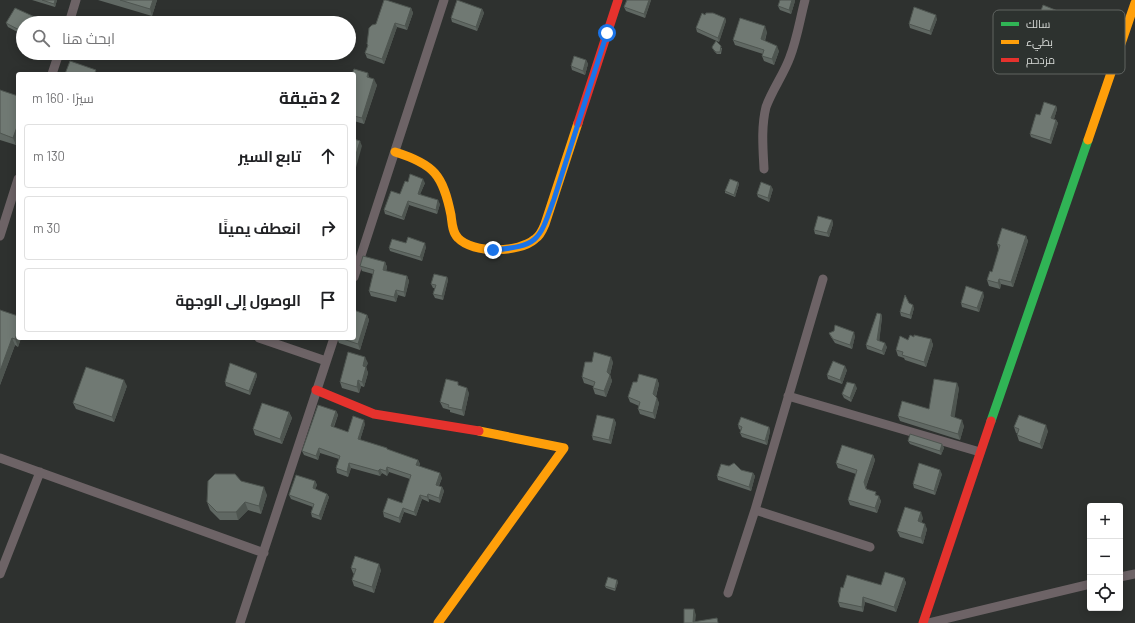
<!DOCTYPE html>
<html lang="ar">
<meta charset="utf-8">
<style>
:root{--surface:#fff;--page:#f6f6f6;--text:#202124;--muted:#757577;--line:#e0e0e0}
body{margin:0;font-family:Barlow,Cairo,sans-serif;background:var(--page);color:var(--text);direction:rtl}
.controls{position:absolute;right:12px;bottom:12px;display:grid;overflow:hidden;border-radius:4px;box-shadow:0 2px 10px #0003}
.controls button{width:36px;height:36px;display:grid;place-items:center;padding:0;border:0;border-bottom:1px solid var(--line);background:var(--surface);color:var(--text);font:20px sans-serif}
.stop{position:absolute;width:12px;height:12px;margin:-9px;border:3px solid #1a73e8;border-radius:50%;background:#fff}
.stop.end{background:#1a73e8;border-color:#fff;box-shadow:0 1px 4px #0008}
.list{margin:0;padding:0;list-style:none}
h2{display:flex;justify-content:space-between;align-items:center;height:52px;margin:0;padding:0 16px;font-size:17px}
h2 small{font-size:13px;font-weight:400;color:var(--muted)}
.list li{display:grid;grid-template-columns:26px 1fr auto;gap:12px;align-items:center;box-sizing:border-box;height:64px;margin:0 8px 8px;padding:0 8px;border:1px solid var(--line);border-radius:4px}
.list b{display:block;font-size:15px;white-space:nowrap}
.list em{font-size:13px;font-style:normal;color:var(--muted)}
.icon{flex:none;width:22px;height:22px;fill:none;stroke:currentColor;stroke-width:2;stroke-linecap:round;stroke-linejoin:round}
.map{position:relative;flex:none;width:1135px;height:623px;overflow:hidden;direction:ltr}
.search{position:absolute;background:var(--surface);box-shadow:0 2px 10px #0003;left:16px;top:16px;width:340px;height:44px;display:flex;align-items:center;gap:10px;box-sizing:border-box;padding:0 14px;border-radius:22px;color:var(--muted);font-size:15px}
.panel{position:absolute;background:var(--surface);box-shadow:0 2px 10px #0003;left:16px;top:72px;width:340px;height:268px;border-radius:4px;direction:rtl}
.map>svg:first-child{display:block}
</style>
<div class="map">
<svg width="1135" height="623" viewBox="0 0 1135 623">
<rect width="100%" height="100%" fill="#2e312f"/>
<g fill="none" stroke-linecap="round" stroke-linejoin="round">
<path stroke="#6d6366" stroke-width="9" d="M69 23 76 0
M52 74 59 53
M764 169C763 149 761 127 766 107 772 90 784 74 790 57 797 39 800 19 805 0
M0 236 18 179
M354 277 444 0
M259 338 326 361
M788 396 980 452
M0 458 264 553
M755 510 870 547
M0 574 40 472
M1120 577 1135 574
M728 593 755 510 823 279
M240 623 334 338
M928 623 1090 584"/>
<path stroke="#30b455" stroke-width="9" d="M991 421 1088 140"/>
<path stroke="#ff9f0a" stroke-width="9" d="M1088 140 1135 3
M395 152C434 164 443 175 451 215 452 222 452 232 458 238 473 254 519 253 535 239 540 236 543 229 545 224L578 123
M438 623 564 448 479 431"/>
<path stroke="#e5322d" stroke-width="9" d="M578 123 618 0
M316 390 374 414 479 431
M923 623 991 421"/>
</g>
<path fill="#606863" d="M32 0H57L55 7Z
M98 0H157L152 16Z
M627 0H651L645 18 626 11 624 7Z
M795 1 791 14 780 10 778 6Z
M411 8 413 13 407 30 397 27 384 64 367 58 365 53 368 47 367 44 376 24Z
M482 9 484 13 477 31 452 22 451 18Z
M705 15 725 18 726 21 719 42 697 32 696 28Z
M37 18 38 22 23 23V35L8 27 6 23Z
M937 19 931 35 910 28 909 24Z
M1068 20 1059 44 1036 35 1034 30Z
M767 32 765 41 779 51 774 65 764 61 762 56 763 54 735 45 733 40Z
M712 47 722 48 721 54H717L714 51Z
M586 60 588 64 585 75 572 70 571 66Z
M368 73 369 78 377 85 364 124 354 121V74Z
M0 90 16 145 0 140Z
M1056 106 1057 109 1054 119 1056 120 1058 123 1051 144 1031 137 1030 134 1040 115Z
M408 182 425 183 420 194 440 204 437 214 409 205 404 220 385 214 384 210 400 194Z
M738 182 739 184 735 197 725 193V191Z
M773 189 769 202 758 197 757 194Z
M832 220 833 224 829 237 815 234 814 230Z
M1026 236 1028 241 1013 287 1001 284 1000 289 989 286 987 280 992 272 999 250 997 244Z
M406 243 426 247 422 261 390 251 389 248Z
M385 262 387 267 386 271 407 276 409 281 405 297 398 295 396 302 371 296 369 291 373 274 362 271 360 266Z
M447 277 448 280 443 300 435 298 433 294 435 288H433L431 284Z
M984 296 979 312 962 307 961 303Z
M914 308 911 319 901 316 900 312Z
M0 310 18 338H21L18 347 15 345 0 385Z
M881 314 882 317 879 341 887 347 884 355 867 349 866 345Z
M367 315 369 320 360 350 339 343 337 338H354Z
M829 333 855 336 852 349 835 343 831 337Z
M914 337 931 339 933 345 926 367 905 360 904 358 898 356 896 350 908 340Z
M613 362 610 375 612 381 606 397 595 394 593 388V386L584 383 582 377Z
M368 363 366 367 368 373 364 387 361 386 359 393 342 388 340 382Z
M847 370 842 384 828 379 827 375Z
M256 373 257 376 250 395 226 386 225 382Z
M657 379 659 384 656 397 659 403 655 419 640 414 638 409 639 406 630 402 628 397 637 382Z
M127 386 114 422 76 409 73 403Z
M460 386 469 393 464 416 450 412V410L443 408 440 402Z
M857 388 851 402 844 398 842 394Z
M959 388 954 417 964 426 960 440 900 421 898 416 929 409Z
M336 411 338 415 334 427 348 432 365 424 360 440 418 460 420 464 419 466 442 478 439 486 442 487 444 491 440 503 429 499V502L422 499 416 516 404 512 400 523 384 517 383 512 402 503 410 479 389 472 387 476 382 473 380 476 351 468 348 477 337 473 336 468 339 459 320 453 318 460 304 455 302 451Z
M289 412 292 418 282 444 255 435 253 429Z
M614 419 616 423 611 444 593 440 592 436Z
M738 425 769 427 770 431 767 445 742 437 740 433 741 430 739 429Z
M1014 427 1048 431 1042 449 1019 441 1017 435 1018 434 1016 433Z
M908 441 942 444 944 448 941 455 910 444Z
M873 455 875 460 866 487 867 489 877 495 881 501 877 513 850 505 848 500 856 474 838 468 836 463Z
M741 470 753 473 755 476 751 491 718 480 717 476Z
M942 474 935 495 914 488 913 484Z
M241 481 267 495 261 514 248 510 238 520H220L210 510 207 502Z
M315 481 317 485 315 489 327 494 329 497 321 520 312 517 311 513 313 507 291 499 289 495Z
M923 518 921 523 927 529 923 544 900 537 897 531Z
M351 568 381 570 374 593 354 586 352 580 354 574 353 573Z
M904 578 906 583 896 612 865 602 863 612 840 607 838 602 843 588 881 585Z
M618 582 615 591 606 588 605 586Z"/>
<path fill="#4e5550" d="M55 0H57L55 7 54 4Z
M153 0H157L152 16 150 9Z
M649 0H651L645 18 644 14Z
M792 0H795V1L791 14 789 10Z
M411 8 413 13 407 30 405 26Z
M482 9 484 13 477 31 476 27Z
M1065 14 1068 20 1059 44 1056 38Z
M936 15 937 19 931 35 930 31Z
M37 18 38 22V23H35Z
M725 18 726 21 719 42 718 38Z
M395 23 397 27 384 64 382 59Z
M765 26 767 32 763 45 761 39Z
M777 46 779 51 774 65 772 59Z
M586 60 588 64 585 75 583 71Z
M374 79 377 85 364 124 362 118Z
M1056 106 1057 109 1053 122 1051 118Z
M1056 120 1058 123 1051 144 1050 140Z
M18 124V139L16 145 13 138Z
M360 141 362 146 355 171 354 161Z
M423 179 425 183 419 197 418 194Z
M738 182 739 184 735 197 734 195Z
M771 186 773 189 769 202 768 198Z
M438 200 440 204 437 214 436 210Z
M408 201 409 205 404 220 402 217Z
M832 220 833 224 829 237 827 233Z
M1026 236 1028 241 1013 287 1011 282Z
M425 243 426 247 422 261 420 257Z
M385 262 387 267 385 275 383 270Z
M407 276 409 281 405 297 404 292Z
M447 277 448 280 443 300 442 296Z
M999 279 1001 284 1000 289 998 283Z
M396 290 398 295 396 302 394 297Z
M983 292 984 296 979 312 977 308Z
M913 305 914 308 911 319 910 315Z
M881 314 882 317 879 344 877 340Z
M367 315 369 320 360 350 358 344Z
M18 332V338H21L18 347 15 339Z
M854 332 855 336 852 349 850 345Z
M12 338 15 345 0 385V371Z
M931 339 933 345 926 367 924 362Z
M885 343 887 347 884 355 882 351Z
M365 357 368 363 366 367 368 373 364 387 362 382 363 366Z
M611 357 613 362 609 378 607 372Z
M845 366 847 370 842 384 840 380Z
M256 373 257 376 250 395 249 391Z
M610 375 612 381 606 397 604 391Z
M657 379 659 384 655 399 653 394Z
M124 380 127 386 114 422 112 417Z
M358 380 361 386 359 393 357 387Z
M957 383 959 388 954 422 951 416Z
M855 384 857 388 851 402 850 398Z
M467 388 469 393 464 416 462 410Z
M657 398 659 403 655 419 653 413Z
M336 411 338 415 332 430 331 426Z
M289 412 292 418 282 444 280 439Z
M614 419 616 423 611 444 609 440Z
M364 420 365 424 359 443 358 439Z
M962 420 964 426 960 440 958 434Z
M1046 425 1048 431 1042 449 1040 444Z
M769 427 770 431 767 445 765 441Z
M942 444 944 448 941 455 940 451Z
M319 448 320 453 318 460 316 456Z
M873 455 875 460 866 487 864 482Z
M418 460 420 464 418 469 416 465Z
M349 463 351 468 348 477 347 472Z
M387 467 389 472 387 476 386 471Z
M380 469 382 473 380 476 378 471Z
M940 470 942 474 935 495 934 491Z
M440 473 442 478 437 489 436 485Z
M753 473 755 476 751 491 749 487Z
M315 481 317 485 314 492 313 488Z
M264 487 267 495 261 514 259 506Z
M442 487 444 491 440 503 439 498Z
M327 494 329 497 321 520 319 516Z
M428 494 429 499V502L427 497Z
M420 495 422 499 416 516 414 512Z
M879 496 881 501 877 513 875 508Z
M245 502 248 510 238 520 236 512Z
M403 508 404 512 400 523 399 518Z
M921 512 923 518 920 527 918 521Z
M925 524 927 529 923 544 921 538Z
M379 564 381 570 374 593 372 587Z
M904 578 906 583 896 612 894 607Z
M617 580 618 582 615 591V589Z
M863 597 865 602 863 612 862 607Z
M694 609 696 615 695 623H693Z"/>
<path fill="#707973" stroke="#4e5550" d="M42 0H55L54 4Z
M120 0H153L150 9Z
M384 0H386L411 8 405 26 395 23 382 59 365 53 368 45 367 44 369 28 372 25 376 24Z
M457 0 482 9 476 27 451 18Z
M627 0H649L644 14 624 7Z
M780 0H792L789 10 778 6Z
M1043 5 1065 14 1056 38 1034 30Z
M914 7 936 15 930 31 909 24Z
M15 8 37 18 35 23H23V32L6 23Z
M702 13 705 15 706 13H713L725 18 718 38 696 28Z
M740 18 765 26 761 39 777 46 772 59 762 56 764 50 733 40Z
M716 41 721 46 720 52H716L713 49 712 47Z
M574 56 586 60 583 71 571 66Z
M70 61 96 70 94 74H65Z
M354 69 368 73 367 77 374 79 362 118 354 116V74H352Z
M0 90 18 96V124L13 138 0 133Z
M1044 102 1056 106 1051 118 1056 120 1050 140 1030 134 1036 114 1040 115Z
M354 139 360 141 354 161Z
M410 174 423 179 418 194 438 200 436 210 408 201 402 217 384 210 391 191 400 194 405 181 408 182Z
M730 179 738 182 734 195 725 191Z
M761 182 771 186 768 198 757 194Z
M818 216 832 220 827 233 814 230Z
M1002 228 1026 236 1011 282 999 279 998 283 987 280 990 271 992 272 1000 245 997 244Z
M408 237 425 243 420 257 389 248 392 239 406 243Z
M363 256 385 262 383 270 407 276 404 292 396 290 394 297 369 291 374 270 360 266Z
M434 274 447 277 442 296 433 294 436 285 431 284Z
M966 286 983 292 977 308 961 303Z
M905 295 909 303 913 305 910 315 900 312Z
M0 310 18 316V332L15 339 12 338 0 371Z
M354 310 367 315 358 344 340 338H354Z
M877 313 881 314 877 340 885 343 882 351 866 345Z
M835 325 854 332 850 345 833 339 829 333 834 331Z
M910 335 914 337V335L931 339 924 362 902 355 903 352 896 350 900 336 908 340Z
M348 352 365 357 363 366 366 367 362 382 358 380 357 387 340 382Z
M594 352 611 357 607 372 610 375 604 391 593 388 595 382 582 377 585 362H592Z
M833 361 845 366 840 380 827 375Z
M230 363 256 373 249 391 225 382Z
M86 367 124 380 112 417 73 403Z
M639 374 657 379 653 394 657 398 653 413 638 409 640 402 628 397 633 382H637Z
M446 379 458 382V385L467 388 462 410 448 407 449 405 440 402Z
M934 379 957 383 951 416 962 420 958 434 898 416 902 401 929 409Z
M847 382 855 384 850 398 842 394Z
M262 403 289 412 280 439 253 429Z
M318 405 336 411 331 426 348 432 353 416 364 420 358 439 387 448V449L418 460 416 465 440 473 436 485 442 487 439 498 428 494 427 497 420 495 414 512 403 508 399 518 383 512 388 498 402 503 411 475 387 467 386 471 380 469 378 471 349 463 347 472 336 468 340 456 319 448 316 456 302 451Z
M597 415 614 419 609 440 592 436Z
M1019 415 1046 425 1040 444 1017 435 1019 429 1014 427Z
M741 417 769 427 765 441 740 433 742 427 738 425Z
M910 434 942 444 940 451 908 441Z
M842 445 873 455 864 482 866 489 876 492 875 495 879 496 875 508 848 500 857 470 836 463Z
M734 463 741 470 753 473 749 487 717 476 721 464 729 466Z
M919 463 940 470 934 491 913 484Z
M215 474H235L241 481 264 487 259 506 245 502 236 512H217L207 502 208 481Z
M296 475 315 481 313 488 327 494 319 516 311 513 314 504 289 495Z
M905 507 921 512 918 521 925 524 921 538 897 531Z
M355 556 379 564 372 587 352 580 356 569 351 568Z
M885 572 904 578 894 607 863 597 862 607 838 602 841 587 843 588 847 575 881 585Z
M608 577 617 580 615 589 605 586Z
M684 609H694L693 622 717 618 718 623H684Z"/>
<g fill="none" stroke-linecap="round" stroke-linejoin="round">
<path stroke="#1a73e8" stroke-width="5" d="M493 250C539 246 539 241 554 199L607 33"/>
</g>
<rect x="993" y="10" width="132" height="64" rx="6" fill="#2d322f" stroke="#606461" stroke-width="1"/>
<rect x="1001" y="22" width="18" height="4" fill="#30b455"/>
<rect x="1001" y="40" width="18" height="4" fill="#ff9f0a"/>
<rect x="1001" y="58" width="18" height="4" fill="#e5322d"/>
<g font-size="11" fill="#d6d9d6">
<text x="1026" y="28">سالك</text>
<text x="1026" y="46">بطيء</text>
<text x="1026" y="64">مزدحم</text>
</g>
</svg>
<div class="controls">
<button>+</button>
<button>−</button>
<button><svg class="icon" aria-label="locate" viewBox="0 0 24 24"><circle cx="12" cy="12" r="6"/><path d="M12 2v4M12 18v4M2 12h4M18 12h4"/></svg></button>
</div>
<div class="stop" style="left:607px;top:33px"></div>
<div class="stop end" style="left:493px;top:250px"></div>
<div class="search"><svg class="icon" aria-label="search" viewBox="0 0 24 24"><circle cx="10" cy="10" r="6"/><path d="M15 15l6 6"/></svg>ابحث هنا</div>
<section class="panel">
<h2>2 دقيقة<small>سيرًا · 160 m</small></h2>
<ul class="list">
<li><svg class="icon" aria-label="ahead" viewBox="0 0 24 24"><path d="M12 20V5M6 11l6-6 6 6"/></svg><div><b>تابع السير</b></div><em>130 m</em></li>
<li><svg class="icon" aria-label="right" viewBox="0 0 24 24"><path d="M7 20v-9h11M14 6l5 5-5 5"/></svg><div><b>انعطف يمينًا</b></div><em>30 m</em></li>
<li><svg class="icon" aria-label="arrive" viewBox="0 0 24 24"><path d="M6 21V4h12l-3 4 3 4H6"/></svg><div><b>الوصول إلى الوجهة</b></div></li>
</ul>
</section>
</div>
